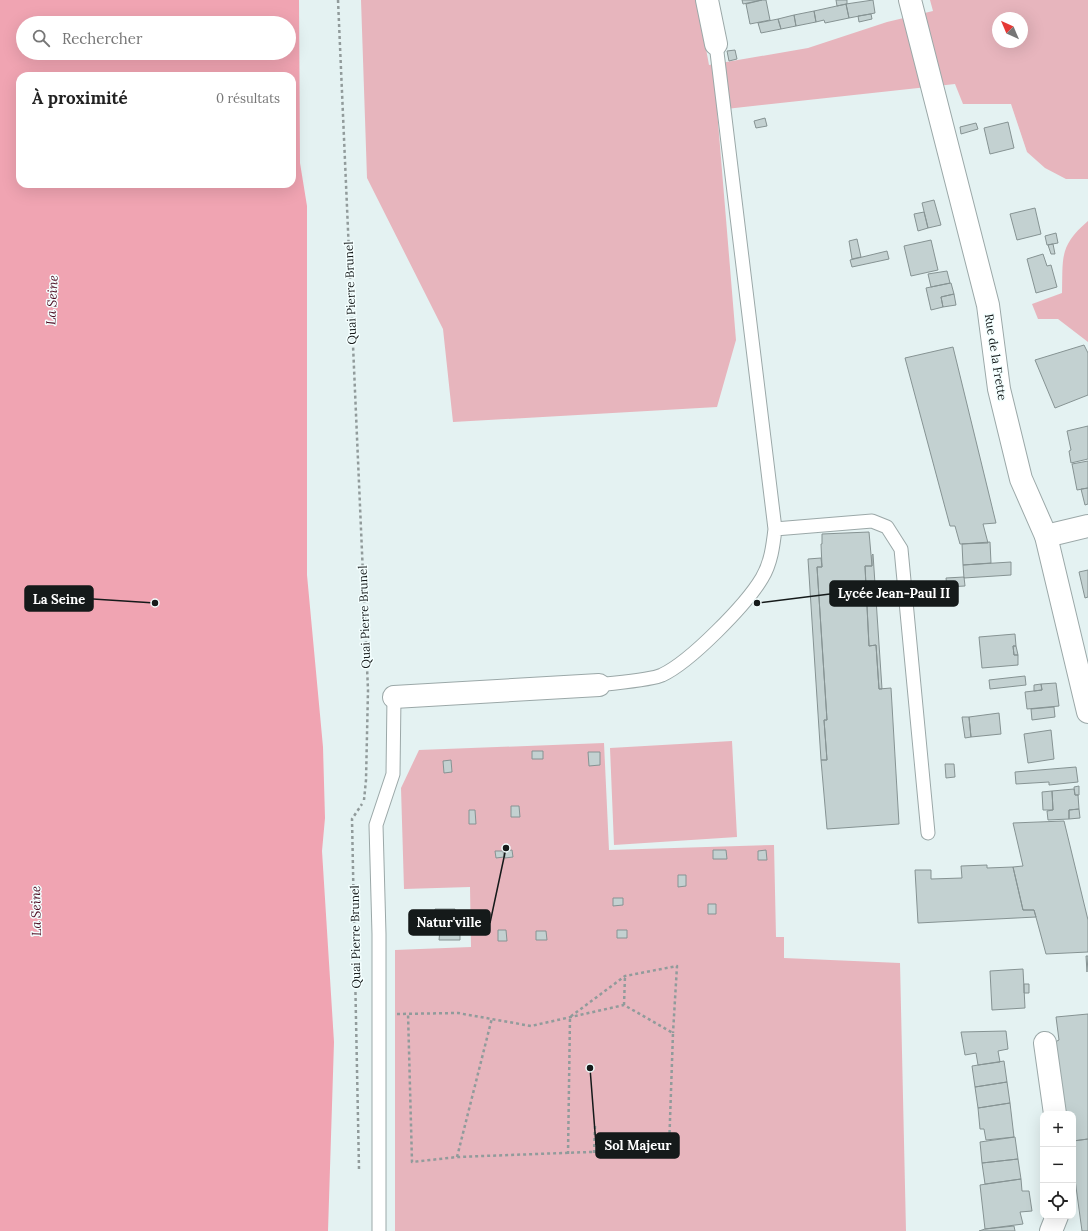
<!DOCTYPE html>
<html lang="fr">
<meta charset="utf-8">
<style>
:root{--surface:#fff;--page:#f6f6f6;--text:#222;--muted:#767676;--line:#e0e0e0}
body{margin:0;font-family:Lora,serif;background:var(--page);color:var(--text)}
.controls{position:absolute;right:12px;bottom:12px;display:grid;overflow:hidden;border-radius:8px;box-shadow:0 4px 16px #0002}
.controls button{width:36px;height:36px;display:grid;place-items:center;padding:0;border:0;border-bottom:1px solid var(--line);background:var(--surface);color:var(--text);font:20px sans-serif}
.compass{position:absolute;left:992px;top:12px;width:36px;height:36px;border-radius:50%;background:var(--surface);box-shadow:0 4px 16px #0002;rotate:316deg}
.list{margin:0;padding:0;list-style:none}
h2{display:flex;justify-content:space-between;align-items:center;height:52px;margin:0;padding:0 16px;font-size:17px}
h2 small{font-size:13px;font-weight:400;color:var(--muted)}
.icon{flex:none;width:22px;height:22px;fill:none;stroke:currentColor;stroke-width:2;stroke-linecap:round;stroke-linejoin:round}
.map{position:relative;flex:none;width:1088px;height:1231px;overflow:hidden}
.search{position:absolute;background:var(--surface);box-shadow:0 4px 16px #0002;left:16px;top:16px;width:280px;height:44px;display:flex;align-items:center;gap:10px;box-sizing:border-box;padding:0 14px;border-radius:22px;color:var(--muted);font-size:15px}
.panel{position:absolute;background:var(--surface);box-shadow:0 4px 16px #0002;left:16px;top:72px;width:280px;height:116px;border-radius:12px}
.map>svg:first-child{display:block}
</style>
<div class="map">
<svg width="1088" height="1231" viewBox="0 0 1088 1231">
<rect width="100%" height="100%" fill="#e4f2f2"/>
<path fill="#e7b5bd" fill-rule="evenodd" d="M361 0H697L709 65 808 48 887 22 933 11 930 0H1088V179H1066L1045 168 1027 152 1011 104H963L955 84 717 110 736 340 717 407 453 422 443 329 367 178ZM998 18H1022V42H998Z
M1088 221V342L1058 319H1038L1032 304 1062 293C1063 257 1059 246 1088 221Z
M732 741 737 837 614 845 610 748Z
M604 743 609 850 774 845 776 937H784V958L900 963 906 1231H395V950L471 947 470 887 404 889 401 788 419 750Z"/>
<path fill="#f0a4b2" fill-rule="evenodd" d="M0 0H299L300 163 307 206V575L323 747 325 818 322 851 334 1042 328 1231H0ZM23 23H289V53H23ZM20 76H292V184H20Z"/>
<path fill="#c3d1d1" stroke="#869393" d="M742 0H762L743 4Z
M762 0H766L770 20 750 24 746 4Z
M836 0H847V4L837 6Z
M873 0 875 13 849 18 846 4Z
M846 4 849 18 825 23 824 20 816 22 814 11Z
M814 11 816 22 796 26 794 15Z
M871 14 872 19 859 22 858 16Z
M794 15 796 26 781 29 778 19Z
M778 19 781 29 761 33 758 23Z
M735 50 737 59 729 61 727 51Z
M765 118 767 126 756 128 754 121Z
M1008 122 1014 148 990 154 984 128Z
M976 123 978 129 961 134 960 127Z
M934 200 941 225 928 228 922 203Z
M1035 208 1041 234 1017 240 1010 214Z
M924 212 928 228 918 231 914 214Z
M1056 233 1058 243 1047 245 1045 236Z
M857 239 861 257 852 259 849 241Z
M931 240 938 270 911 276 904 246Z
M1053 244 1055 254H1051L1048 245Z
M887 251 889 259 852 267 850 260Z
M1043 254 1047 266 1051 265 1057 287 1036 293 1027 259Z
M947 271 950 283 931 287 928 274Z
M951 283 954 294 941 297 943 307 931 310 926 288Z
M954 294 956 305 943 307 941 297Z
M1084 345 1088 353V395L1055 408 1035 360Z
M953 347 996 523 983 524 988 543 960 544 955 526H950L905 358Z
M1088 426V459L1071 463 1069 451 1071 450 1067 431Z
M1088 461V488L1077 490 1072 464Z
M1088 488V504L1085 505 1081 489Z
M869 532 872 566H865L869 646 876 645 879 689 891 688 899 824 827 829 821 760H827L824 720H827L817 567H822L821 544H822V534Z
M990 542 991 563 963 565 962 544Z
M873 554 882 689H879L876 645 869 646 865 566H872V555Z
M821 558 822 567H817L827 720H824L827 760H821L808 559Z
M1011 562V575L964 578 963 565Z
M1088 570V597L1085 598 1079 572Z
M964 577 965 586 947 587 946 578Z
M1015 634 1016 646H1013L1014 655H1018V665L982 668 979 637Z
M1013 646H1016L1018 655H1014Z
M1025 676 1026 685 990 689 989 680Z
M1056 683 1059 706 1027 709 1025 692 1042 690 1041 684Z
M1041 684 1042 690 1034 691V685Z
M1054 707 1055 717 1032 720 1031 709Z
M999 713 1001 734 971 737 969 717Z
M962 717H969L971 737 965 738Z
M1051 730 1054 759 1028 763 1024 734Z
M532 751H543V759H532Z
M588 752H600V765L589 766Z
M451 760 452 772 444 773 443 761Z
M945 764H954L955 777 946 778Z
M1076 767 1078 782 1049 785V782L1016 784 1015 772Z
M1079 786V795H1075L1074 787Z
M1074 789 1075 795H1078L1079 809 1069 810V819L1048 820 1047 811 1053 810 1052 791Z
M1052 791 1053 810H1043L1042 792Z
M511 806H519L520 817H511Z
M1079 809 1080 818 1069 819V810Z
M469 810H475L476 824H469Z
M1064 821 1088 920V952L1046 954 1034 910H1023L1013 867 1023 866 1013 823Z
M512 850 513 857 505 858 504 851Z
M713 850H726L727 859H713Z
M766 850 767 860H758V851Z
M495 851H503L504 857 496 858Z
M987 865V868L1013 867 1023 910H1034L1036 917 918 923 915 870H931V879L962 878 961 866Z
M678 875H686V886L678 887Z
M613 898H623V905L613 906Z
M708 904H716V914H708Z
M435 909H455V918H434Z
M440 930H460V940H439Z
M498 930H506L507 941H498Z
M617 930H627V938H617Z
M536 931H546L547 940H536Z
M1086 956H1088L1087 972Z
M1023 969 1025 1008 992 1010 990 971Z
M1024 984H1029V993H1024Z
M1088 1014V1139L1073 1141V1114H1065L1055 1042 1059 1040 1056 1017Z
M1006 1031 1008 1049 998 1051 1000 1062 978 1065 976 1053 965 1055 961 1032Z
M1004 1061 1007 1082 975 1087 972 1066Z
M1007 1082 1010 1103 978 1108 975 1087Z
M1010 1103 1014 1137 986 1140 984 1129H980L978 1108Z
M1015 1137 1018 1159 982 1163 980 1142Z
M1088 1139V1231H1082L1073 1165V1141Z
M1018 1159 1021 1179 985 1184 982 1163Z
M1021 1179 1022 1191H1029L1032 1211 1020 1212 1023 1224 985 1229 980 1185Z
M1014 1226 1015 1231H979L985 1229Z"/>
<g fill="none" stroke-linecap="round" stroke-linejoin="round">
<g stroke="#9ba8a8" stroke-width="15">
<path id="service" d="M775 529 872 521 887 527 901 549 928 833
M599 685C613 683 652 680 662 675 690 662 746 605 762 578 771 563 773 546 775 529L716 44
M379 1231V934L376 825 393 774 394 697"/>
</g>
<g stroke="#9ba8a8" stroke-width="24">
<path id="minor" d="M707 0 716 44
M1046 536 1088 526
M394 697 599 685
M1045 1043 1055 1114
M1051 1231 1057 1216"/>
</g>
<g stroke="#9ba8a8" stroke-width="24">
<path id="tertiary" d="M910 0 988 305 999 389 1021 479 1046 536 1088 712"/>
</g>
<path stroke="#919b9b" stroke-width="2.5" stroke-dasharray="3 3" stroke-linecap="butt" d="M338 0 368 690 366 780 364 800
M624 1005 625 976
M397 1014 458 1013 531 1026 624 1005 673 1033 669 1149 457 1157 412 1162 408 1013
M594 1153 595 1126
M568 1154 570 1017 625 976 677 966 673 1033
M457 1157 492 1018
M359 1169 352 819 362 804"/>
<use href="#service" stroke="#fff" stroke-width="13"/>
<use href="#minor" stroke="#fff" stroke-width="22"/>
<use href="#tertiary" stroke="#fff" stroke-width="22"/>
</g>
<g text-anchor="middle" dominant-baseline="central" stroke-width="3" stroke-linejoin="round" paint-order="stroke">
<g font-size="12" fill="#151a1a" stroke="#f4ffff">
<text transform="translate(350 293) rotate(-92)">Quai Pierre Brunel</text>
<text transform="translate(996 357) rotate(81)">Rue de la Frette</text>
<text transform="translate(364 617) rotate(-92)">Quai Pierre Brunel</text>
<text transform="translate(355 937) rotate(-91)">Quai Pierre Brunel</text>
</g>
<g font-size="13" font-style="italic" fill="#4d0b21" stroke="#f4ffff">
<text transform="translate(52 300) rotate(-87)">La Seine</text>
<text transform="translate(36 911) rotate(-91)">La Seine</text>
</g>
</g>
<path fill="none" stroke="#151a1a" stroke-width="1.5" d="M757 603L830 594M155 603L93 599M506 848L490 923M590 1068L596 1145"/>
<g fill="#151a1a" stroke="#f4ffff" stroke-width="1.5">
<circle cx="757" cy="603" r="4"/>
<circle cx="155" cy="603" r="4"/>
<circle cx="506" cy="848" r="4"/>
<circle cx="590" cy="1068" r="4"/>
</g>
<g fill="#151a1a" stroke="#151a1a" stroke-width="1.5">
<rect x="830" y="581" width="128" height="25" rx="4"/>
<rect x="25" y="586" width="68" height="25" rx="4"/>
<rect x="409" y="910" width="81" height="25" rx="4"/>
<rect x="596" y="1133" width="83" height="25" rx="4"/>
</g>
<g font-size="13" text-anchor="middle" font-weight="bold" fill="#fff">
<text x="894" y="598">Lycée Jean-Paul II</text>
<text x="59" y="604">La Seine</text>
<text x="449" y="927">Natur'ville</text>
<text x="638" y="1150">Sol Majeur</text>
</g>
</svg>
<div class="controls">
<button>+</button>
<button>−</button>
<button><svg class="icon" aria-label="locate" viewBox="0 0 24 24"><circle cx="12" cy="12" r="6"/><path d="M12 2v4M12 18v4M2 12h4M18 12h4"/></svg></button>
</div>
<svg class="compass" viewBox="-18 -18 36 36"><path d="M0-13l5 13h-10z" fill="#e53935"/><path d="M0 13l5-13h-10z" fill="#767676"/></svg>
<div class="search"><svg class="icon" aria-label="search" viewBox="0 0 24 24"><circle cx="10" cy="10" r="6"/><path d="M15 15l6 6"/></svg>Rechercher</div>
<section class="panel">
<h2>À proximité<small>0 résultats</small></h2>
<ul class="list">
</ul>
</section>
</div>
